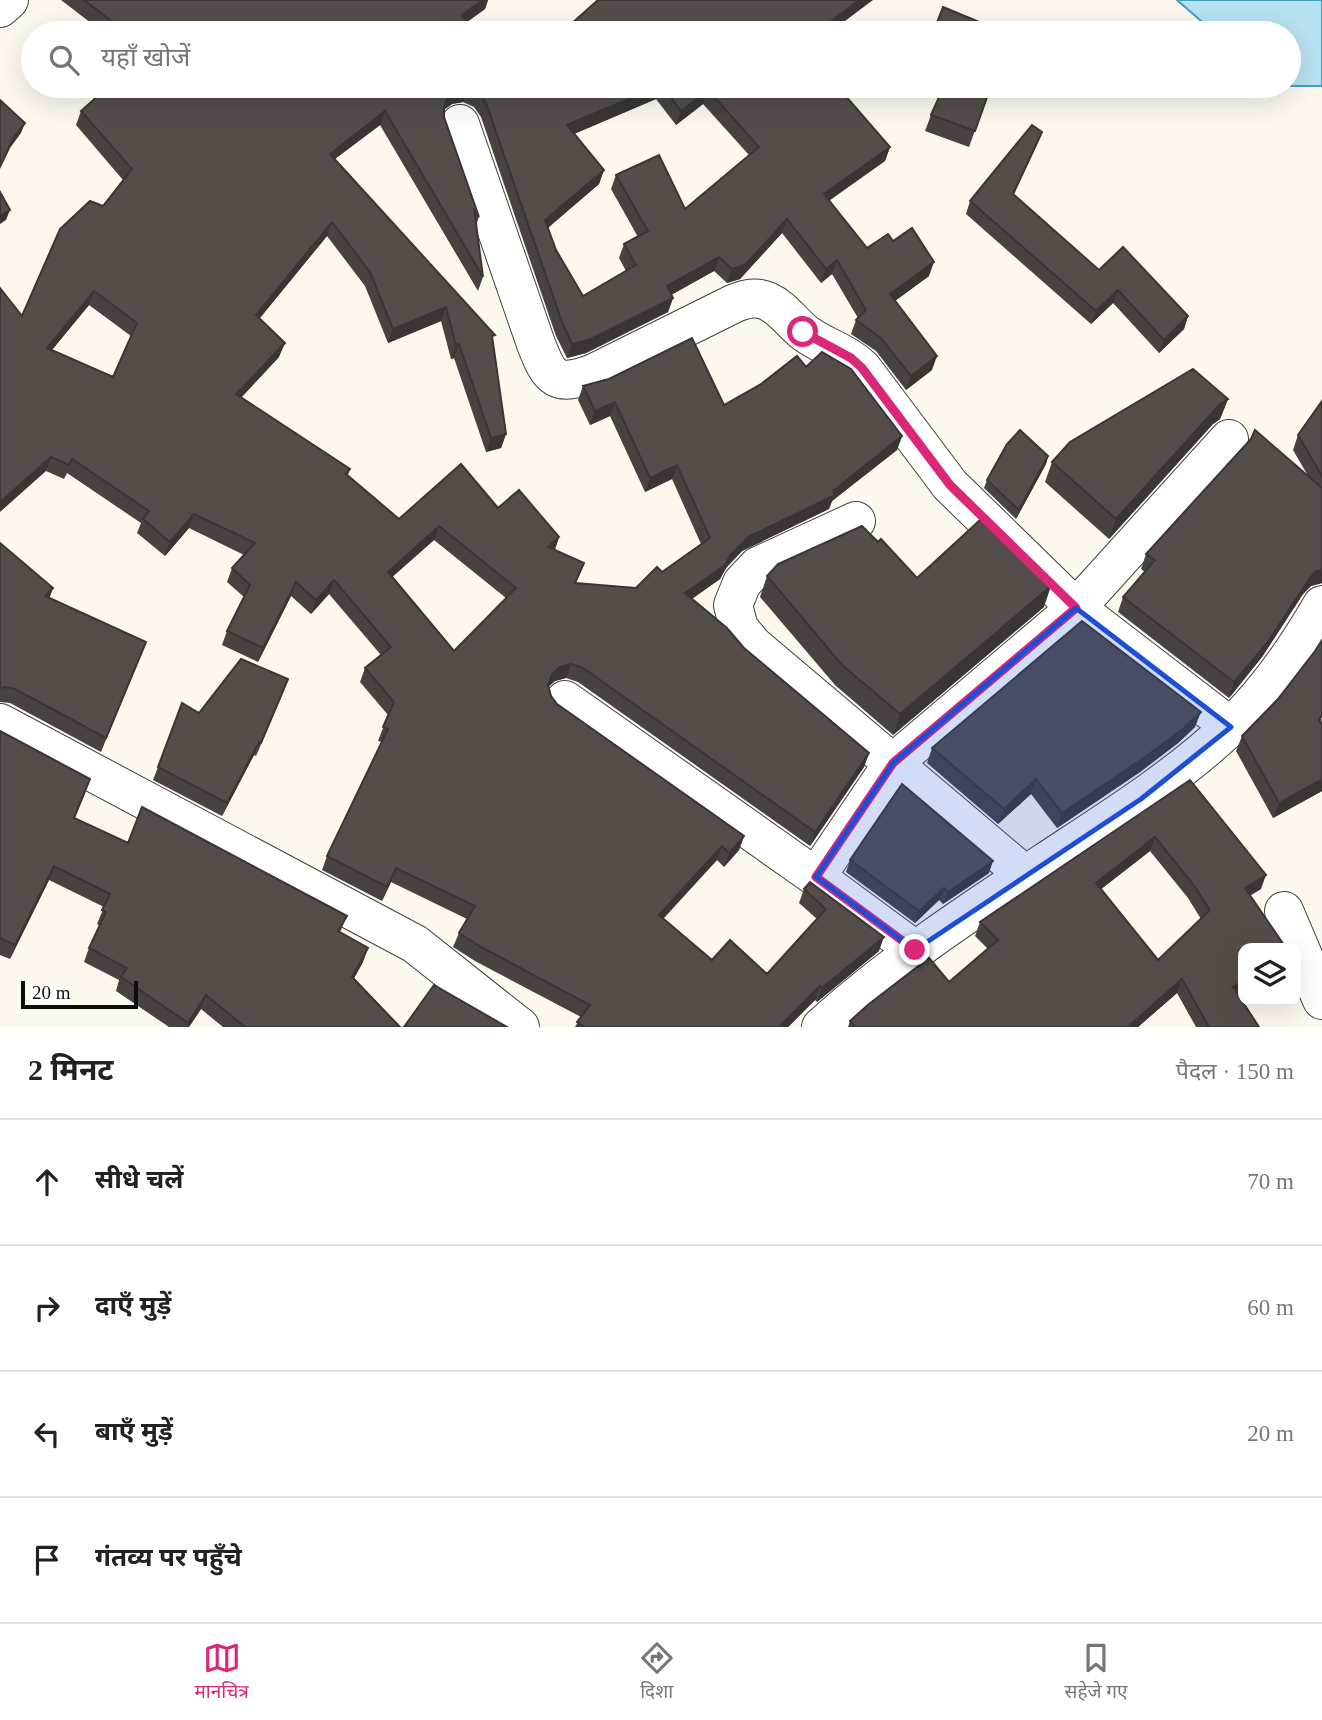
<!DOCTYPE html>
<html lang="hi">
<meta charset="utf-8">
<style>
:root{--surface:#fff;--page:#f6f6f6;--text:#222;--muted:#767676;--line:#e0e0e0;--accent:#db2777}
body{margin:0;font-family:"Times New Roman","Noto Sans Devanagari",serif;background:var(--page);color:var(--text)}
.controls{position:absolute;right:21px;bottom:21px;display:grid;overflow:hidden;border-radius:14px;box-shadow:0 7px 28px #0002}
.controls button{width:63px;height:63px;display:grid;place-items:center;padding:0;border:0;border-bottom:2px solid var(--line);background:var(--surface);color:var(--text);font:35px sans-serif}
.scale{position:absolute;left:21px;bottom:18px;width:117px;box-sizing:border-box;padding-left:7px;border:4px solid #0d0d0d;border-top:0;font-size:19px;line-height:24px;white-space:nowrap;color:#0d0d0d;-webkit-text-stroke:5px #fff;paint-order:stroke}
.stop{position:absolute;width:21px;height:21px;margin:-16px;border:5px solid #db2777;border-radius:50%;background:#fff}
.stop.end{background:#db2777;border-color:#fff;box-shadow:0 2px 7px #0008}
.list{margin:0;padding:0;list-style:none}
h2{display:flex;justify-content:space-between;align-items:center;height:91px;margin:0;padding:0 28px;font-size:30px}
h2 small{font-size:23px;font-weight:400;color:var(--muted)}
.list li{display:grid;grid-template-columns:46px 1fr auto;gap:21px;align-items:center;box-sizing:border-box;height:126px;padding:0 28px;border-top:2px solid var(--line)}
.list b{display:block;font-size:26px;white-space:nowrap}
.list em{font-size:23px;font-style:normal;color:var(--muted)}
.icon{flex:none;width:38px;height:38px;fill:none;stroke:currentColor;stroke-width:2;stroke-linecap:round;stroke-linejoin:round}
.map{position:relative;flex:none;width:1322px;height:1027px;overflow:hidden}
.search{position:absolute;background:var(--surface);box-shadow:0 7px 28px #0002;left:21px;right:21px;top:21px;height:77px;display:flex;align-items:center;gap:18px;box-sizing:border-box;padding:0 24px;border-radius:38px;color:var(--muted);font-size:26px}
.sheet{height:595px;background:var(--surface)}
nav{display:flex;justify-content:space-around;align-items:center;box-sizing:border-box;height:98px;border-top:2px solid var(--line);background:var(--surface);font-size:19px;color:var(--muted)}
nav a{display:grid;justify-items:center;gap:4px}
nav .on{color:var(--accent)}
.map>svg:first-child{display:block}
</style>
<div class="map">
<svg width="1322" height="1027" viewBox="0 0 1322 1027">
<rect width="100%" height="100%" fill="#fdf8ee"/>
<path fill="#b7e2f0" stroke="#469ebf" stroke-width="2" d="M1177 0H1322V86H1275H1289V33H1215Z"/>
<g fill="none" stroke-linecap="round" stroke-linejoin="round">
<g stroke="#404040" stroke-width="40">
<path id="minor" d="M0 8 9 0
M460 124 536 344C550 380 556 387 594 373L735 303C746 299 756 296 767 301 783 308 792 323 805 333 824 347 845 352 862 368L950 485 1076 608 1231 727
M856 521 758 566 742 583 733 605 739 628 753 645 1025 875
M565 700 816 877 915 950
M816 877 893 763 1076 608 1229 439
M1284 911 1322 1000
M821 1027C898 957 985 902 1071 845 1126 809 1181 773 1229 728 1266 694 1297 648 1322 605"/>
</g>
<g stroke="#404040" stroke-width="40">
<path id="tertiary" d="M0 723 415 944 520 1027"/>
</g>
<use href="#minor" stroke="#fff" stroke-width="38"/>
<use href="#tertiary" stroke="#fff" stroke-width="38"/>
</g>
<path fill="#484240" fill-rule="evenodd" d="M61 0H488L485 9 467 22 476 33H104Z
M109 86H837L890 147 885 161 829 200 867 248 893 241 929 276 895 301 932 370 906 390 876 351 851 334 856 320 858 318 832 274 821 283 782 233 740 279 727 283 714 271 671 295 673 298 668 312 586 353 567 358 556 336 481 117 474 107 463 102 452 104 444 110V117L479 217 476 225 483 277 478 291 380 125 335 159 493 341 506 434 501 448 486 452 454 358 451 359 441 321 388 343 365 286 327 236 259 319 279 357 241 398 350 469 348 475 399 519 498 508 559 537 555 550 576 583 636 588 662 572 701 544 672 479 645 492 610 416 590 425 578 400 583 386 724 405 806 367 902 436 897 450 832 501 829 509 742 551 726 568 720 579 692 599 744 648 869 753 864 767 810 846 578 682 566 678 555 681 549 686 551 696 557 704 744 836 739 850 724 867 717 860 663 918 712 960 767 974 817 919 799 903 804 889 879 951 817 1002 815 1000 788 1027H575L581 1017 475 961 453 947 459 933 467 919 391 882 382 901 322 870 327 856 382 742 378 741 388 715 360 682 365 668 381 655 329 594 311 614 291 596 258 662 222 645 227 631 244 597 227 582 232 568 244 555 189 528 165 556 137 533 141 523 67 473 64 479 46 471 22 316 123 180 76 125 81 111ZM656 99 676 125 703 104 749 155 685 209 616 175 611 189 638 237 624 244 619 258 626 271 583 296 556 250 548 228 599 184 604 170 574 134ZM89 305 131 336 113 377 52 350ZM434 540 506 598 454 651 392 577Z
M991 86 969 147 925 131 931 115Z
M1037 144 1013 195 1099 270 1188 316 1184 329 1159 353 1113 303 1091 324 966 214 970 201Z
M1228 399 1220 419 1213 424 1109 539 1045 482 1052 462Z
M1322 401V583L1311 586 1303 594 1262 657 1229 698 1118 612 1123 597 1145 572 1141 569 1146 554 1307 474 1293 450 1298 435Z
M1048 456 1046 464 1016 519 984 488 987 480Z
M878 542 917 578 1044 607 893 735 835 685 760 597 767 576Z
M0 543 53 588 49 598 146 642 101 752 10 703 0 702Z
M1315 651 1322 725V791L1273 818 1236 751 1242 736 1278 699Z
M288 679 256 756 254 755 222 816 153 780 158 767 199 713Z
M1195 727 1178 743 1140 772 1057 828 1031 794 998 824 927 763 932 748Z
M0 731 85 793 74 818 128 843 347 916 340 932 363 962 354 978 400 1027H223L201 1009 189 1027H169L116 991 119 980 84 962 89 948 100 926 97 924 104 907 49 880 10 959 0 955Z
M1190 780 1261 889 1250 895 1238 994 1259 1027H1196L1177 993 1138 1027H848L850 1021 949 982 988 949 975 936 980 922ZM1150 851 1188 898 1201 919 1158 960 1101 889Z
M850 860 989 873 943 904 939 900 915 923 846 872Z"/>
<path fill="#3b3634" d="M483 0H488L485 9 457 29 462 15Z
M859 0H873L829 33H816Z
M659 86H661L656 99 562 139 567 125Z
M469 89 463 102 452 104 443 110 438 121 448 96 457 90Z
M708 90 703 104 676 125 681 111Z
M385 111 380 125 324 167 330 154Z
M25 123 21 133 10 148 0 169V166L14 137Z
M1042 132 1037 144 1008 207 1013 194Z
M890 147 885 161 819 208 824 194Z
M604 170 599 184 540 234 545 220Z
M10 210 6 220 0 224V216Z
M787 219 782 233 740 279 727 283 732 269Z
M332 222 327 236 251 329 256 315Z
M719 257 714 271 662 300 667 286Z
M837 260 832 274 821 283 826 269Z
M934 262 929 276 885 308 890 294Z
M1118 290 1113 303 1091 324 1096 311Z
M94 291 89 305 42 362 47 348Z
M673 298 668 312 586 353 567 358 572 344Z
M446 307 441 321 388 343 393 329Z
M1188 316 1184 329 1159 353 1164 340Z
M285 343 279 357 231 408 236 394Z
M459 344 454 358 451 359 456 345Z
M937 356 932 370 906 390 911 376Z
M1228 399 1220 419 1213 424 1109 539 1116 519 1220 404Z
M615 402 610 416 590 425 595 411Z
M506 434 501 448 486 452 491 438Z
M902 436 897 450 832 501 829 509 742 551 726 568 720 579 680 607 685 593 731 554 748 537 833 491Z
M1048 456 1046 464 1016 519 1019 510Z
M51 457 46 471 0 512V502Z
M677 465 672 479 645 492 650 478Z
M194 514 189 528 165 556 170 542Z
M439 526 434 540 382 586 388 572Z
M559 537 554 551 548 547Z
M1322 570V583L1311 586 1303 594 1262 657 1229 698 1234 682 1309 579 1316 571Z
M334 580 329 594 311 614 316 600Z
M296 582 291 596 258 662 263 648Z
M1051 586 1044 607 893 735 900 714Z
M53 588 48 602 45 596Z
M571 664 566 678 555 681 547 688 552 674 560 667Z
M288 679 283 693 256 756 261 743Z
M1201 712 1195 727 1178 743 1140 772 1057 828 1062 813Z
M259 742 254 755 222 816 227 803Z
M869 753 864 767 810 846 815 832Z
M1036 779 1031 794 998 824 1004 809Z
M1322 779V791L1273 818 1279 803Z
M744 836 739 850 724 867 729 853Z
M1155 837 1150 851 1091 897 1096 883Z
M722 846 717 860 654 929 659 915Z
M993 861 989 873 943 904 948 892Z
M54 866 49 880 10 959 15 945Z
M396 868 391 882 382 901 387 887Z
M1266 875 1261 889 1240 902 1245 888Z
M944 888 939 900 915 923 919 911Z
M884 937 879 951 817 1002 822 988Z
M368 948 363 962 347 991 352 977Z
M1182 979 1177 993 1138 1027H1128Z
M1243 980V990L1228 1001 1233 987Z
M820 986 815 1000 788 1027H779Z
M206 995 201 1009 189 1027H187L188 1023Z"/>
<path fill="#544d4a" stroke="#3b3634" stroke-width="2" fill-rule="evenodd" d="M84 0H483L462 15 476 33H127Z
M598 0H859L816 33H561Z
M943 7 977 21 972 33H933Z
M109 86H659L567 125 604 170 545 220 556 250 583 296 636 265 624 244 648 231 616 175 659 155 685 209 759 147 708 90 681 111 662 86H837L890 147 824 194 867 248 888 234 893 241 912 228 934 262 890 294 937 356 911 376 881 338 856 320 866 310 837 260 826 269 787 219 745 265 732 269 719 257 667 286 673 298 591 339 572 344 562 322 486 103 479 93 469 89 457 90 448 96 444 107V117L479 217 474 208 483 277 385 111 330 154 495 335 492 336 506 434 491 438 459 344 456 345 446 307 393 329 370 272 332 222 256 315 285 343 236 394 350 469 346 474 399 519 461 464 498 508 519 490 559 537 548 547 584 563 575 583 636 588 657 567 662 572 710 538 677 465 650 478 615 402 595 411 583 386 609 379 692 338 724 405 761 384 797 356 806 367 822 352 851 369 902 436 833 491 835 495 748 537 731 554 725 565 685 593 727 628 744 648 869 753 815 832 583 668 571 664 560 667 552 674 548 685 551 696 557 704 744 836 729 853 722 846 659 915 712 960 730 940 767 974 826 909 804 889 810 882 884 937 822 988 820 986 779 1027H584L577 1022 590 1005 481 947 459 933 475 906 396 868 387 887 327 856 388 729 383 727 394 702 365 668 391 647 334 580 316 600 296 582 263 648 227 631 250 585 232 568 255 543 194 514 170 542 143 519 149 511 72 459 69 465 51 457 0 502V288L22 316 60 229 90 201 103 206 132 169 81 111ZM94 291 137 323 113 377 47 348ZM439 526 516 588 454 651 388 572Z
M944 86H991L975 131 931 115Z
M0 100 25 123 14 137 0 166Z
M1032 125 1042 132 1013 194 1099 270 1123 247 1188 316 1164 340 1118 290 1096 311 970 201Z
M0 192 10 210 0 216Z
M1193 369 1228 399 1220 404 1116 519 1052 462 1070 442Z
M1322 401V476L1298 435Z
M1020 430 1048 456 1019 510 987 480 1007 444Z
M1255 430 1322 488V570L1316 571 1309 579 1268 642 1234 682 1123 597 1155 560 1146 554 1251 439Z
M981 519 1051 586 900 714 842 665 767 576 778 564 862 526 878 542 881 539 917 578Z
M0 543 53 588 45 596 146 642 106 738 15 689 4 687 0 688Z
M1082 621 1201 712 1184 728 1145 757 1062 813 1036 779 1004 809 932 748Z
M1322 640V715L1319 720 1322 725V779L1279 803 1242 736 1278 699 1315 651Z
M241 659 288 679 261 743 259 742 227 803 158 767 182 703 199 713Z
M0 731 90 779 74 818 128 843 142 807 347 916 338 931 368 948 352 977 400 1027H245L206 995 188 1023 121 977 127 968 89 948 106 912 102 910 110 894 54 866 15 945 0 938Z
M1190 780 1266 875 1245 888 1286 948H1243V980L1233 987 1259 1027H1209L1182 979 1129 1026V1027H855L850 1021 869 1004 929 958 949 982 998 940 980 922ZM1155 837 1193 884 1210 910 1158 960 1096 883Z
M902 784 993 861 948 892 944 888 919 911 850 860Z
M434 985 507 1027H404Z"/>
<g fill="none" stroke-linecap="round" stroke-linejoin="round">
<path stroke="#db2777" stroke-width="9" d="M803 332 851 358 862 368 950 485 1076 608 893 763 816 877 915 950"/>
</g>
<path fill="#1d4ed8" fill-opacity="0.2" stroke="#1d4ed8" stroke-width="5" stroke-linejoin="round" d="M1076 608 1231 727 1141 799 915 950 816 877 893 763Z"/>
</svg>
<div class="controls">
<button><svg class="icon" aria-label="layers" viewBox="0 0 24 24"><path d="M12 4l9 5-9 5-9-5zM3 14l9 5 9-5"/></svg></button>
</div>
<div class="scale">20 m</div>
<div class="stop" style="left:803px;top:332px"></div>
<div class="stop end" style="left:915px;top:950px"></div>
<div class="search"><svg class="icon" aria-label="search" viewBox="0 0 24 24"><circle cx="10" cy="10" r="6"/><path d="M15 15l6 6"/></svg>यहाँ खोजें</div>
</div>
<section class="sheet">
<h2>2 मिनट<small>पैदल · 150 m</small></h2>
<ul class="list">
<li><svg class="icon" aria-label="ahead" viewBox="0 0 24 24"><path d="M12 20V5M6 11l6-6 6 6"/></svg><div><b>सीधे चलें</b></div><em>70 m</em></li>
<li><svg class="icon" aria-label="right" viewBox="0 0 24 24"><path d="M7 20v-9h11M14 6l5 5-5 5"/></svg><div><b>दाएँ मुड़ें</b></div><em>60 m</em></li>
<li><svg class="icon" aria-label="left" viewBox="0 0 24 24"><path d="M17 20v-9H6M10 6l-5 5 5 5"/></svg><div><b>बाएँ मुड़ें</b></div><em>20 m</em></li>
<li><svg class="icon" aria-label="arrive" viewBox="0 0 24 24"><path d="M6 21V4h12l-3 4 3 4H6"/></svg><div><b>गंतव्य पर पहुँचे</b></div></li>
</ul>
</section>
<nav>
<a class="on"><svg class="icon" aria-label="map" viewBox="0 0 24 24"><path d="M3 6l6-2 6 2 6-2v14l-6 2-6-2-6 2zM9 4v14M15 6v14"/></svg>मानचित्र</a>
<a><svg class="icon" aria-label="directions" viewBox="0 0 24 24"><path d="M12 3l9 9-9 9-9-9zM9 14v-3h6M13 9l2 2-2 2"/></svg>दिशा</a>
<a><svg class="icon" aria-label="saved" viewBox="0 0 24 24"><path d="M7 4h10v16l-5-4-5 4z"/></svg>सहेजे गए</a>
</nav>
